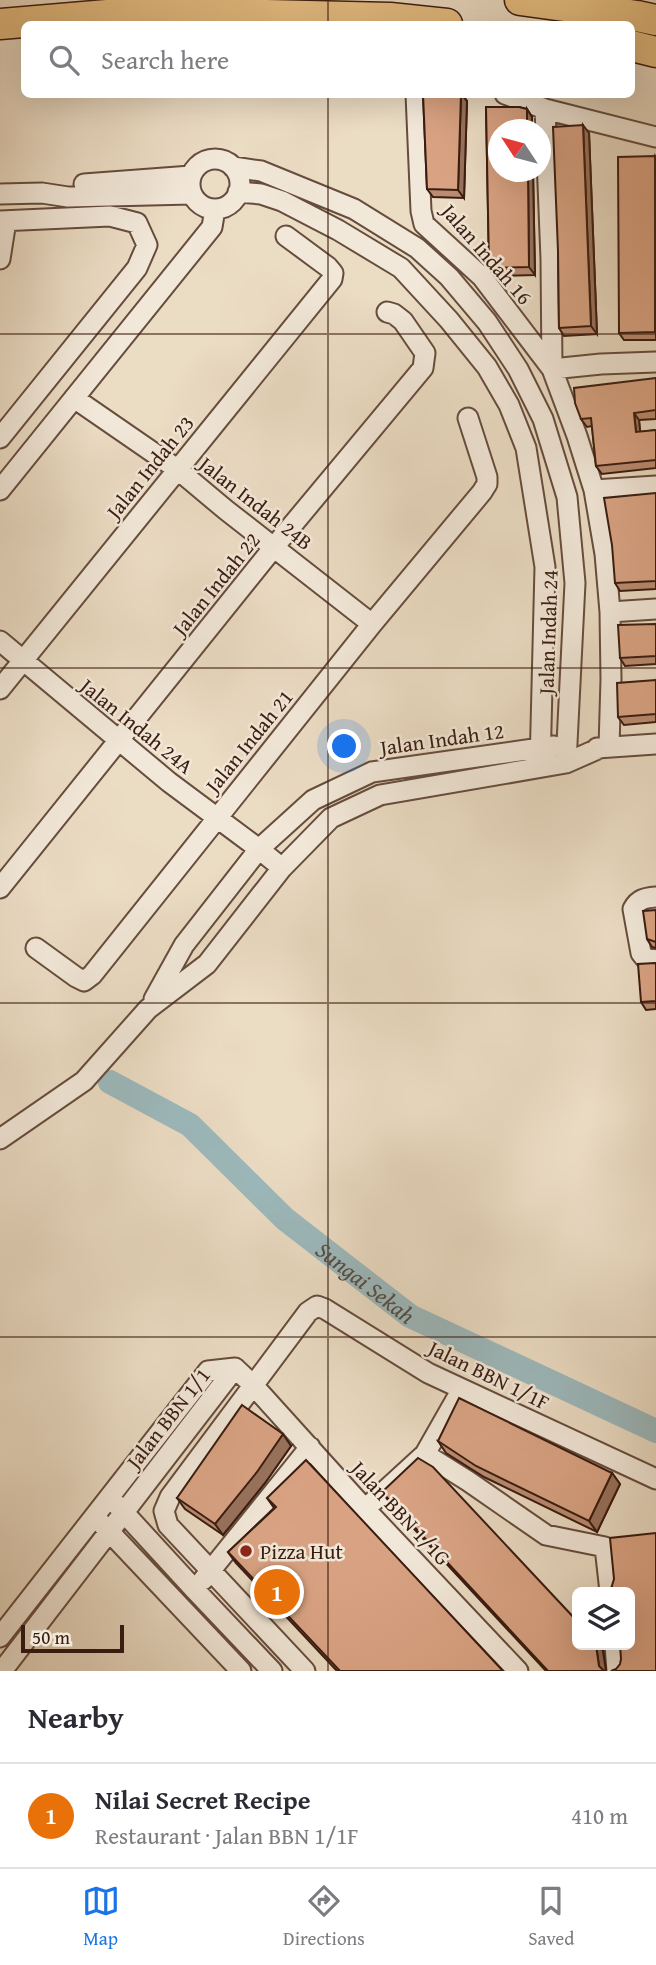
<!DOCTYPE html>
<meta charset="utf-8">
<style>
:root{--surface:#fff;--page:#f2f2f3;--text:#2b2b33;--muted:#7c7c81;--line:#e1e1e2;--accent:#1a73e8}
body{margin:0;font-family:"Gentium Book Plus",serif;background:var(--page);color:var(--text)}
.controls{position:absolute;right:21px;bottom:21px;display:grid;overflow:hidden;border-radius:10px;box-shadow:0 7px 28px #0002}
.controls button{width:63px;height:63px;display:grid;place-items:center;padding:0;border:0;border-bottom:2px solid var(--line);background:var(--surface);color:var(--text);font:35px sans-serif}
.compass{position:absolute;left:488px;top:119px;width:63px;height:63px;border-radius:50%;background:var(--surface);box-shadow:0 7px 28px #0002;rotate:306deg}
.scale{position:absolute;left:21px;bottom:18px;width:103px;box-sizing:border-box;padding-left:7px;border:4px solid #3a1c10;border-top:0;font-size:19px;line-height:24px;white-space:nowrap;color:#3a1c10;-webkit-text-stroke:5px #f2e8d9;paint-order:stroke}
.you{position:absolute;left:345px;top:747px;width:24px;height:24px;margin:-18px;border:5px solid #fff;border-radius:50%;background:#1a73e8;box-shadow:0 0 0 10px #1a73e833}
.badge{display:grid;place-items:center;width:46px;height:46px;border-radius:50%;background:var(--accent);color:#fff;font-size:23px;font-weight:700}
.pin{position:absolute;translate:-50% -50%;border:4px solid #fff;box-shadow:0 2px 7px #0006}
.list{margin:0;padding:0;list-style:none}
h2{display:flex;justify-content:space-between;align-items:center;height:91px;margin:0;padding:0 28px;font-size:30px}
h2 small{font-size:23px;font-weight:400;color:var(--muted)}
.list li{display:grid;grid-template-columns:46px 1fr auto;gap:21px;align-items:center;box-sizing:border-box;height:105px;padding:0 28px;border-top:2px solid var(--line)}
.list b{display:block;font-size:26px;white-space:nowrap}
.list p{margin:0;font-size:23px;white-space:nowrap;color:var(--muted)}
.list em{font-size:23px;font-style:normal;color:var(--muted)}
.icon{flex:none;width:38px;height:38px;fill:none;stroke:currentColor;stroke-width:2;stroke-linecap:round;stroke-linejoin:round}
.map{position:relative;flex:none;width:656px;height:1671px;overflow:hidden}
.search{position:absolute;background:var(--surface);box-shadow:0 7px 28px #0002;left:21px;right:21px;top:21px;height:77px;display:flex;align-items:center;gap:18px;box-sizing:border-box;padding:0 24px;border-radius:10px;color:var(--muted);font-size:26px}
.sheet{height:196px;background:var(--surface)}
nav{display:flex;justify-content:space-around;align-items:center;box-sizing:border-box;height:98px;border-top:2px solid var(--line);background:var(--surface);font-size:19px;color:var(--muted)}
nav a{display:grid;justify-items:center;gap:4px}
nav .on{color:var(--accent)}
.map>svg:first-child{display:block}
</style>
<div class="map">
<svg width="656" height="1671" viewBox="0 0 656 1671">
<rect width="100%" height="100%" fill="#ebdcc4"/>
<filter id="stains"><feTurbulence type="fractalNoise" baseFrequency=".00286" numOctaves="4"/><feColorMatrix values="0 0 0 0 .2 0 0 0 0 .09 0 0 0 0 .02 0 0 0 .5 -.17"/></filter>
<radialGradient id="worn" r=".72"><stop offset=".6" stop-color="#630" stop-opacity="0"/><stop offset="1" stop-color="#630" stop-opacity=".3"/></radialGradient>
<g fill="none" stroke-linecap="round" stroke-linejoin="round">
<path stroke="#9cb9bd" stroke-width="24" id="s1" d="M110 1082 190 1125 285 1219 410 1316 656 1431"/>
<g stroke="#664c3d" stroke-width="23">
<path id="minor" d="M416 94 421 211 424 224 482 277 552 369 577 436 594 490 605 554 610 612 611 679 609 747
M505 94 545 109 656 137
M545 109 551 259 552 369
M190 184a25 25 0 1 1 50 0a25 25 0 1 1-50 0Z
M233 167 261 171 354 209 417 248 449 277 487 322 518 369 543 419 567 497 575 583 566 763
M84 184 191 176
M238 192 261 194 282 201 338 230 401 268 449 320 487 367 509 405 526 448 545 567 540 767
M0 194 42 193 68 197 191 194
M0 221 110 216 137 223 147 245 137 268 0 438
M0 259 6 221
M552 369 601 364 656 362
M74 398 177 469 226 510 372 624
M0 490 212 227 215 209
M594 490 656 486
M610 612 656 609
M0 641 169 782 259 849 282 868
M0 689 332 279 333 273 328 267 286 236
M597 748 656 744
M0 888 274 547 423 368 425 353 403 321 394 314 387 312
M656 897C645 898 638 899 633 909L641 953 645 958 656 960
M36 948 76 977 84 981 92 975 372 624 482 492 487 484V477L468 418
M154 999 184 945 259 849 313 800 372 772 554 746
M0 1139 84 1081 148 1009 207 964 282 868 331 818 380 795 566 763 600 748
M235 1368 253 1385 365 1509 518 1671
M425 1454 468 1481 546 1535 605 1547 610 1592
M117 1505 195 1590 272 1671
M365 1509 425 1454 462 1389
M102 1524 241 1671
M203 1580 310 1447
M0 1637 208 1371 235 1368
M615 1645 617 1671
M2 1671 235 1368
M305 1671 168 1525 164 1511 170 1497 308 1312 317 1306 325 1309 428 1373 656 1479"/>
</g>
<g stroke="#3a1c10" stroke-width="33">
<path id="highway" d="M520 0 637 16 656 20
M0 24 142 12 390 18 447 24
M632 46 656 52"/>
</g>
<use href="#minor" stroke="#f2e8d9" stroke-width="19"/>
<use href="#highway" stroke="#e6be82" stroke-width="30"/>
</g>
<path fill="#bb8c71" stroke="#3a1c10" stroke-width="2" d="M423 94H462L467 101 464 198 433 197 427 189Z
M486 107H519L527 109 532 117V130H499V172H533L535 275 497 276 489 265Z
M589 133 597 334 564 336 559 328 558 251Z
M655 156 656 158V340H624L619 333Z
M656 378V419L639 420 640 432 656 430V468L602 474 596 466 592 426 587 427 581 419Z
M656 493V589L620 591 615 583Z
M656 624V664L625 666 620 658Z
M656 680V722L624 725 618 717Z
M656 910V948L652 947 647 939Z
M656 963V1009L646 1010 641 1002Z
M438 1441 612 1473 620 1484 597 1532 484 1477 446 1453Z
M291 1446 265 1483 223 1535 185 1509 177 1498Z
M382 1492 577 1645H599L603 1651 606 1671H546L390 1503Z
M267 1498 503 1671H337L236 1563 228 1552 274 1508Z"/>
<path fill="#98725c" stroke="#3a1c10" stroke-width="2" d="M461 94 467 101 464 198 458 190Z
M527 109 532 117V130H527Z
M583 125 589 133 597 334 591 326Z
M655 156 656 158V333L655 332Z
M528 172H533L535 275 529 267Z
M634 413 639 420 641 440 636 432Z
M283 1434 291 1446 265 1483 223 1535 215 1524Z
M612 1473 620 1484 597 1532 589 1521Z
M596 1645H599L603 1651 606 1671H602L599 1666Z"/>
<path fill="#d9a383" stroke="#3a1c10" stroke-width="2" d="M423 94H461L458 190 427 189Z
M486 107H519L527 109V130H499V172H528L529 267 491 268 489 265Z
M583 125 591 326 559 328 558 251 553 127Z
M655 156V332L619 333 618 157Z
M656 378V410L634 413 636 432 656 430V460L596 466 591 418 581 419 575 403 574 388Z
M656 493V581L615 583 612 545 604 498Z
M656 624V656L620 658 618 625Z
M656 680V714L618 717 617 683Z
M656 910V942L647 939 643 911Z
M655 963H656V1001L641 1002 638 964Z
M459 1398 612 1473 589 1521 476 1466 438 1441Z
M242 1405 283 1434 257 1472 215 1524 177 1498Z
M418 1458 433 1467 577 1621V1645H596L599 1666 603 1670 606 1671H548L382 1492Z
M306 1460 503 1671H340L228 1552 276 1507 267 1498Z
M656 1533V1671H611L616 1669 620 1664 621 1659 620 1645H630V1592H611V1589L614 1579 610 1538Z"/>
<path fill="none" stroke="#3a1c10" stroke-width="2" stroke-opacity="0.55" d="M328 0V24M328 94V1671M0 334H656M0 668H656M0 1003H656M0 1337H656"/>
<circle fill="#8f2418" stroke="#f2e8d9" stroke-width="2.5" cx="246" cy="1551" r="7"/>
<g text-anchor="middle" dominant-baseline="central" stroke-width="5" stroke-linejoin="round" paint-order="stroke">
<g font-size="21" fill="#3a1c10" stroke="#f2e8d9">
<text transform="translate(487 254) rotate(49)">Jalan Indah 16</text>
<text transform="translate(150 467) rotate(-51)">Jalan Indah 23</text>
<text transform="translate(256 503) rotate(38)">Jalan Indah 24B</text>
<text transform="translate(216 584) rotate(-51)">Jalan Indah 22</text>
<text transform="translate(548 632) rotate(-88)">Jalan Indah 24</text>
<text transform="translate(137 726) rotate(39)">Jalan Indah 24A</text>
<text transform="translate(442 739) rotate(-8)">Jalan Indah 12</text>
<text transform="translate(249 741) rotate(-51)">Jalan Indah 21</text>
<text transform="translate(489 1375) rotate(26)">Jalan BBN 1/1F</text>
<text transform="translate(168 1418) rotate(-52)">Jalan BBN 1/1</text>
<text transform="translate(401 1513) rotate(47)">Jalan BBN 1/1G</text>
</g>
<g font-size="21" fill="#3a1c10" stroke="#f2e8d9" text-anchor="start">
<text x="260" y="1551">Pizza Hut</text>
</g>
<g font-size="23" font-style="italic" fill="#574b44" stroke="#f2e8d9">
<text stroke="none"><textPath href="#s1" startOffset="327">Sungai Sekah</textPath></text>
</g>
</g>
<rect width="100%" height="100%" filter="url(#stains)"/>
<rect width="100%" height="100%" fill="url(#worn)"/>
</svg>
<div class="controls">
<button><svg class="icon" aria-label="layers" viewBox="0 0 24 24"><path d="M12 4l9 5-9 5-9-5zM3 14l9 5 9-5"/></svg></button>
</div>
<svg class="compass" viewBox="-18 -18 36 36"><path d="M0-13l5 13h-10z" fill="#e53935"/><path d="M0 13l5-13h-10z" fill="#7c7c81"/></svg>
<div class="scale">50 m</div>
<div class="you"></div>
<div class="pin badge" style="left:277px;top:1592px;background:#e8710a">1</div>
<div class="search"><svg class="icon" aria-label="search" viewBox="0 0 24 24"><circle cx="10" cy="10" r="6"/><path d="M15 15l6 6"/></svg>Search here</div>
</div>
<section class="sheet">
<h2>Nearby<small></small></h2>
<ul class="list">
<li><span class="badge" style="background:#e8710a">1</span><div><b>Nilai Secret Recipe</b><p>Restaurant · Jalan BBN 1/1F</p></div><em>410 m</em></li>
</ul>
</section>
<nav>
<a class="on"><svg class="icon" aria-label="map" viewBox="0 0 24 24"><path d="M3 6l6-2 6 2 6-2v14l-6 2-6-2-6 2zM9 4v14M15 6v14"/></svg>Map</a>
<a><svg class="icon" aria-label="directions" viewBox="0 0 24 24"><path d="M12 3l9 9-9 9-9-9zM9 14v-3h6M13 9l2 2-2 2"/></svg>Directions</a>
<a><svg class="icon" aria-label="saved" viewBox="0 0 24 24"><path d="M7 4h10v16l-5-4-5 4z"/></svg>Saved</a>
</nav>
